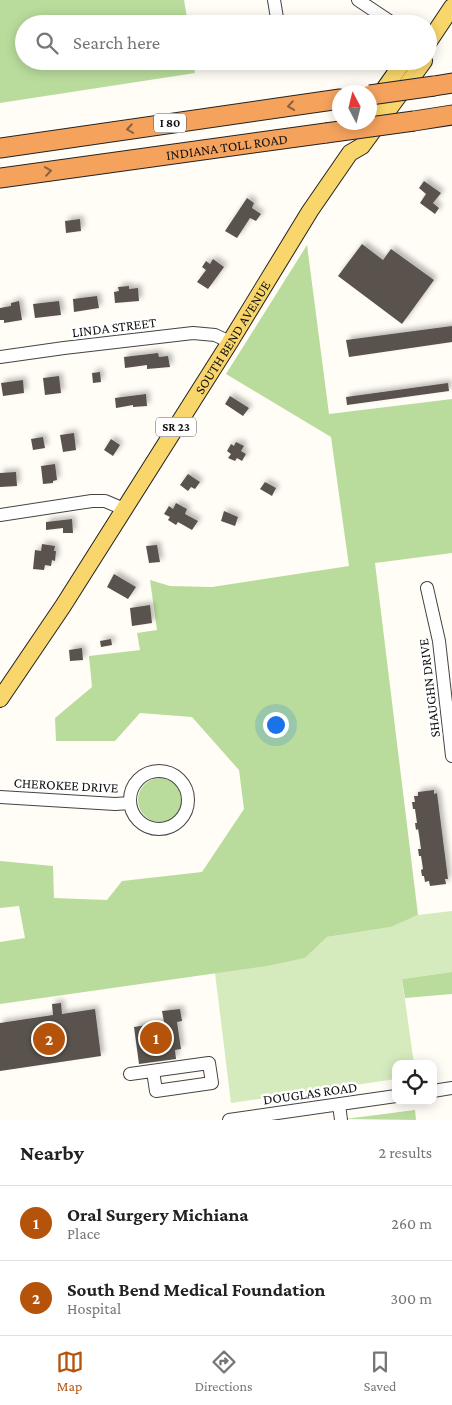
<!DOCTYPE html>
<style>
:root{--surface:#fff;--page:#f6f6f6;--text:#222;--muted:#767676;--line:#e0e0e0;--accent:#b45309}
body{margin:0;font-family:"Crimson Pro",serif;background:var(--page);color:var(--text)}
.controls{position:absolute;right:15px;bottom:15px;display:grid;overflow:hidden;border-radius:10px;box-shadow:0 2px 12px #0003}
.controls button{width:45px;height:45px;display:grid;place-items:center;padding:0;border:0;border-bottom:1px solid var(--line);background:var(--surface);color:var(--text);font:25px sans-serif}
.compass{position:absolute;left:332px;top:85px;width:45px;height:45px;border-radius:50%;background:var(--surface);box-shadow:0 2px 12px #0003;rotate:353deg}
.you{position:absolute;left:275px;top:724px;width:18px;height:18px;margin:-12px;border:4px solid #fff;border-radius:50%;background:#1a73e8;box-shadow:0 0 0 8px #1a73e833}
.badge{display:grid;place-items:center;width:32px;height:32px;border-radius:50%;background:var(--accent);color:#fff;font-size:16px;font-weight:700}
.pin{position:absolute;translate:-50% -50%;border:2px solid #fff;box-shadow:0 1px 5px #0006}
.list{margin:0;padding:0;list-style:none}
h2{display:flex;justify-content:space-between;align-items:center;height:65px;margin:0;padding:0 20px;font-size:21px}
h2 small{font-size:16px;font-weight:400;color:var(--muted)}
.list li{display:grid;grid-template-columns:32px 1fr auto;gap:15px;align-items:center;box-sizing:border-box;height:75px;padding:0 20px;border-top:1px solid var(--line)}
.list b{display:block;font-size:19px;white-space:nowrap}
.list p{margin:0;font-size:16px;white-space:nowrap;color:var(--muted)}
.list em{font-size:16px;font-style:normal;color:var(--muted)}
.icon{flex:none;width:28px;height:28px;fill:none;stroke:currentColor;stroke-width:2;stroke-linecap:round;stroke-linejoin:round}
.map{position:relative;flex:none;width:452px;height:1120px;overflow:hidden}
.search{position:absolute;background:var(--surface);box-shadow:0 2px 12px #0003;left:15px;right:15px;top:15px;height:55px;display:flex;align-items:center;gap:12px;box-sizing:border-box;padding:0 18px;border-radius:28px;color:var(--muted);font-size:19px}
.sheet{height:215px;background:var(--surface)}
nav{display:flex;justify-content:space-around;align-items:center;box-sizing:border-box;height:70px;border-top:1px solid var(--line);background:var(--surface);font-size:14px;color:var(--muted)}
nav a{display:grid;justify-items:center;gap:2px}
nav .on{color:var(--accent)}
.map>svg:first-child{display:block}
</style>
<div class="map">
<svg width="452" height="1120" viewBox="0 0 452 1120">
<defs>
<filter id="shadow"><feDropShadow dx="3.5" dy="-3.5" stdDeviation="2.5" flood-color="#0004"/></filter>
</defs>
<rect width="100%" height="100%" fill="#fffdf5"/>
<path fill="#d5ebbd" d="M452 911V972L402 979 414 1064H396V1079L231 1103 215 973 305 958 327 937 391 927 418 915Z"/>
<path fill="#b9dc9c" d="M0 0H184L188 24H24V61H193L195 73 0 103Z
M307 245 329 414 452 399V553L375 563 418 915 391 927 327 937 305 958 267 966 0 1004V942L25 938 19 906 0 908V861L53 866 54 898 107 900 122 881 202 872 244 809 239 770 192 717 140 713 115 741H56L55 718 92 687 89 656 140 650 137 633 157 630 150 580 170 586 212 587 349 566 331 437 226 374Z
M138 800a22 22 0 1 1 44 0a22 22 0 1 1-44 0Z
M452 972V994L405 998 402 979Z
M415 1110 416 1120 345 1119Z"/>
<path fill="#5a524d" filter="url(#shadow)" d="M424 181 441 193 433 203 439 208 435 214 420 203 426 194 419 188Z
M247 198 254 203 252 208 261 214 256 221 250 218 237 238 225 231Z
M80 219 81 231 66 233 65 221Z
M362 244 383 260 391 249 434 280 402 324 338 276Z
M213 259 224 267 208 289 197 282 206 270 202 267 206 261 210 264Z
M129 286V289L138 288 139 301 115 303 114 292 119 291 118 287Z
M97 296 99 308 74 312 73 299Z
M19 301 22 320 4 323V320H0V308L11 306V303Z
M59 301 61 315 35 318 33 304Z
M452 326V342L349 357 346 340Z
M158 353 159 357 168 356 170 367 147 369V365L125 368 124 357Z
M100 372 101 382 93 383 92 373Z
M59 376 61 393 45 395 43 378Z
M23 380 24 393 3 396 1 383Z
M448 383 449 391 347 405 346 397Z
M146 394 147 406 133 407V405L116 408 115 398Z
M230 396 249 408 243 416 225 404Z
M74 433 76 450 63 452 60 435Z
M43 437 45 448 33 450 31 439Z
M111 439 120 445 113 456 104 450Z
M236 442 244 446 241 451 246 454 242 461 237 458 235 461 228 458 231 454 227 451 231 444 234 446Z
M55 464 57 480 53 481V483L43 484 41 466Z
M16 472 17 486 0 487V473Z
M188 474 200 482 195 489 191 487 188 491 180 485Z
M265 482 276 488 272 496 260 489Z
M176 503 187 509 185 514 198 521 192 530 178 522 176 525 168 520 170 517 164 514 169 506 173 509Z
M224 511 238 517 235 526 221 521Z
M72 519 73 533H63V528L46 530V522Z
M42 544 55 546 54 551H56L55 561 52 560 51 566 45 565 44 570 33 569 35 550 41 551Z
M157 545 160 562 149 563 146 546Z
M114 574 136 587 128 599 107 587Z
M150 605 152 623 132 626 130 608Z
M111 639 112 645 101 647 100 641Z
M82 648 83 660 70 661 69 650Z
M434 790V794L437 793 448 879H445L446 884 430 886 429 881 425 882 424 876H422L421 870 423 869 421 856H419L418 849H421L419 835 418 829 416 830 415 823H417L415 809H413L412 802H415L414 796H418V792Z
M61 1003 62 1014 95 1009 101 1056 0 1071V1023L53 1015 52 1004Z
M180 1009 182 1021 177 1022 181 1049 175 1050 176 1059 139 1064 134 1027 164 1022 162 1011Z"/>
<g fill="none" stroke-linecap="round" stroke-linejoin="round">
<g stroke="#444" stroke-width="14">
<path id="minor" d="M274 0 278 24
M358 0 394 24
M0 357 64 348 193 333 215 335 230 342
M0 515 92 501H105L124 509
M427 588 439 641 452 756
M130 800a29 29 0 1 1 58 0a29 29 0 1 1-58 0Z
M0 797 115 804 130 803
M130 1074 209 1063 212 1083 156 1091 153 1071
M433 1091 452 1088
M339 1104 341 1120
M229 1120 396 1096"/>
</g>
<g stroke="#222" stroke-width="18">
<g id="major">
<path d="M428 43 452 7"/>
<path d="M370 109 404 61"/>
<path id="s1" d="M0 699 63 606 230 342 310 211 350 153 362 146 424 61"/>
</g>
</g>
<g stroke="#222" stroke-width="21">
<g id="highway">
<path d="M434 86 452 83"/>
<path d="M414 121 452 115"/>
<path d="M0 148 340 99"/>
<path id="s2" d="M0 178 326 133"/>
</g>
</g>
<use href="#minor" stroke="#fff" stroke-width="12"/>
<use href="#major" stroke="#f9d66b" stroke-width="16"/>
<use href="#highway" stroke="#f5a25d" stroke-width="19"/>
<g stroke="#222" stroke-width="21" stroke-linecap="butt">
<path id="highway-bridge" d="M370 95 434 86
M326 133 414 121"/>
</g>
<use href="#highway-bridge" stroke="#f5a25d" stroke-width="19"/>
</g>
<defs><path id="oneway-chevron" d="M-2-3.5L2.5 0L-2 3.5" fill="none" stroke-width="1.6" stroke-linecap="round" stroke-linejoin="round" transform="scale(1.25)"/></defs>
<g stroke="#8e613b">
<use href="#oneway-chevron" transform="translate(291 106) rotate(172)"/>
<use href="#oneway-chevron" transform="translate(130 129) rotate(172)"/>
<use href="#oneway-chevron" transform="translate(48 171) rotate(-8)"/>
</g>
<g text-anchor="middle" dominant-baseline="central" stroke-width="5" stroke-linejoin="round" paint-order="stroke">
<g fill="#fff" stroke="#585858" stroke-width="1">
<rect x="154" y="113.5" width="32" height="19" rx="4"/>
<rect x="156" y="417.5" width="40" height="19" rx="4"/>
</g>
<g font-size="12" font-weight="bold" fill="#111">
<text x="170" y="123">I 80</text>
<text x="176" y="427">SR 23</text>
</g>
<g font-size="14" fill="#111" stroke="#fff">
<text stroke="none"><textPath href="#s2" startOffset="229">INDIANA TOLL ROAD</textPath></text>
<text transform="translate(114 327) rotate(-7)">LINDA STREET</text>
<text stroke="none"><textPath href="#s1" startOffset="430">SOUTH BEND AVENUE</textPath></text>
<text transform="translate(429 688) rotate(-97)">SHAUGHN DRIVE</text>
<text transform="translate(66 785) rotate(3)">CHEROKEE DRIVE</text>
<text transform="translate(310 1093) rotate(-8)">DOUGLAS ROAD</text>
</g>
</g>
</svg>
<div class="controls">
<button><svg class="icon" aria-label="locate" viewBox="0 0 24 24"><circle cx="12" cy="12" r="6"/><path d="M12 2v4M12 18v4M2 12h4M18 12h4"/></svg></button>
</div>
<svg class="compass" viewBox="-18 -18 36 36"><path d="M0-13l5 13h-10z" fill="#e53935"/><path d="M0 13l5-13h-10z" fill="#767676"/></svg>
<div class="you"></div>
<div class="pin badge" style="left:156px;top:1038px">1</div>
<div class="pin badge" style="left:49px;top:1039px">2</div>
<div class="search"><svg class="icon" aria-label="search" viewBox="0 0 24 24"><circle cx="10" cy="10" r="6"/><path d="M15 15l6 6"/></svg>Search here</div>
</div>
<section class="sheet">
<h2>Nearby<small>2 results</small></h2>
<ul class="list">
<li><span class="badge">1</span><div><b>Oral Surgery Michiana</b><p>Place</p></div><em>260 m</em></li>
<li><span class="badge">2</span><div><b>South Bend Medical Foundation</b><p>Hospital</p></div><em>300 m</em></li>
</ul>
</section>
<nav>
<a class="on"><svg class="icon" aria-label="map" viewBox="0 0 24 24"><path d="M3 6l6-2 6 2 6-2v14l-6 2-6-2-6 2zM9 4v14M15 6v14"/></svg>Map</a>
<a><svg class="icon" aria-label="directions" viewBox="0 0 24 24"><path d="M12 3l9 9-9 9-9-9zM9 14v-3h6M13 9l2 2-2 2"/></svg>Directions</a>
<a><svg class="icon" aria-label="saved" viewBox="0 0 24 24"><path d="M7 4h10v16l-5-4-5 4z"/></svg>Saved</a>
</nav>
